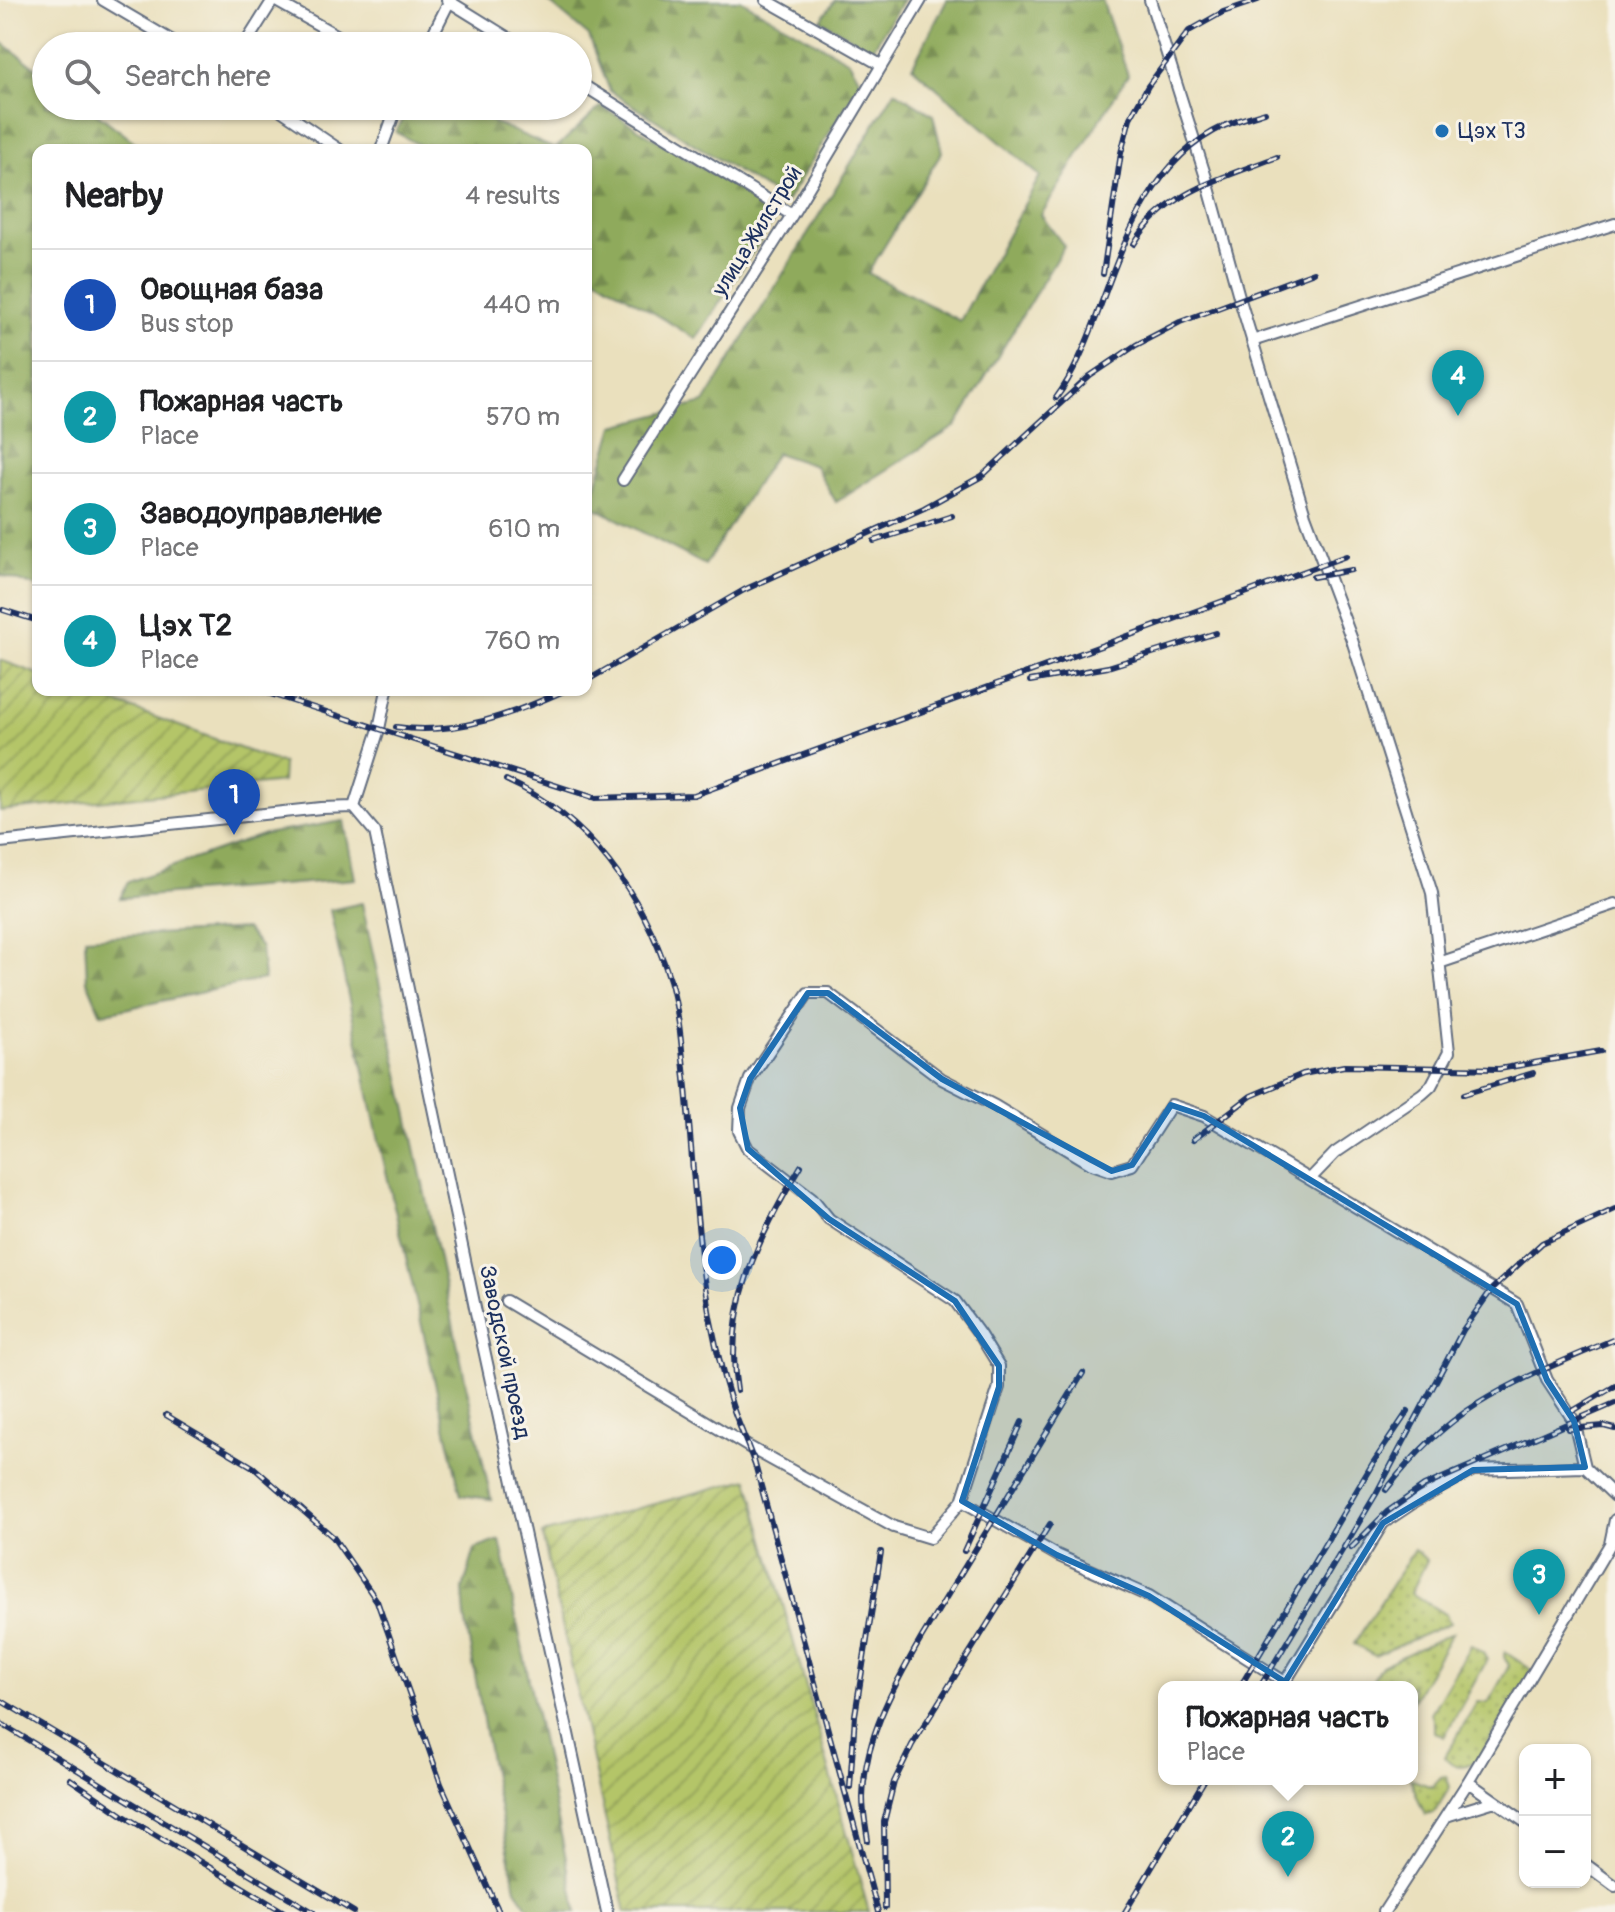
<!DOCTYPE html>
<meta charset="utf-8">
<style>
:root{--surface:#fff;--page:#f6f6f6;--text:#202124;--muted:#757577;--line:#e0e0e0;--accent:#2563eb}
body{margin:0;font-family:Pangolin,sans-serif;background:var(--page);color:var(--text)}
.controls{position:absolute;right:24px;bottom:24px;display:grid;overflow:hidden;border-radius:16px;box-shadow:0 2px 6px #0004}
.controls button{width:72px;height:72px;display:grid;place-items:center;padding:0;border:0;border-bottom:2px solid var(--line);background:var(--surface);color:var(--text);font:40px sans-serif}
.you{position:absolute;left:722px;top:1260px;width:28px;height:28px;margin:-20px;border:6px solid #fff;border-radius:50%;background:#1a73e8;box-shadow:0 0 0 12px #1a73e833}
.badge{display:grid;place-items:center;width:52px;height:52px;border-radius:50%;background:var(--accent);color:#fff;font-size:26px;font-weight:700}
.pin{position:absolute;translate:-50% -66px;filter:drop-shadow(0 2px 4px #0008)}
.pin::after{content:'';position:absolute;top:42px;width:28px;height:24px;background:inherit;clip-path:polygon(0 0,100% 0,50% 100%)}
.popup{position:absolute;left:1158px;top:1681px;width:260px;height:104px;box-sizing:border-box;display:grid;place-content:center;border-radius:16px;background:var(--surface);filter:drop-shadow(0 2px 6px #0005);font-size:26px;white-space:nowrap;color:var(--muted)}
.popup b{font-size:30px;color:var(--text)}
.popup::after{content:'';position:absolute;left:50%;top:100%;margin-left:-16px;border:16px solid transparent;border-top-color:var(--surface)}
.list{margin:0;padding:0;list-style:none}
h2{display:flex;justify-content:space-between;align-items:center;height:104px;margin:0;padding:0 32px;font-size:34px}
h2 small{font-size:26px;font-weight:400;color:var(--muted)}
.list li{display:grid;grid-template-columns:52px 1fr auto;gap:24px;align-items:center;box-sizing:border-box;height:112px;padding:0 32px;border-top:2px solid var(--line)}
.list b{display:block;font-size:30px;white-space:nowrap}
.list p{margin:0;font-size:26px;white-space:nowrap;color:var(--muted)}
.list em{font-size:26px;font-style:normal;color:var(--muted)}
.icon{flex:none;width:44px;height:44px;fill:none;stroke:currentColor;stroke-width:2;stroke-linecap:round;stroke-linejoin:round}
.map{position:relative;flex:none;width:1615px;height:1912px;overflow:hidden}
.search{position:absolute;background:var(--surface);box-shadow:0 2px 6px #0004;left:32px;top:32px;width:560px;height:88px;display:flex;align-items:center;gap:20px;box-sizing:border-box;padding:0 28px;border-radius:44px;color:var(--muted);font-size:30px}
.panel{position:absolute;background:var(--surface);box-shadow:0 2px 6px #0004;left:32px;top:144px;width:560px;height:552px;border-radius:16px}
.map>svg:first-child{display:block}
</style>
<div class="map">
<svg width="1615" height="1912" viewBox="0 0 1615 1912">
<defs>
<pattern id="grass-dots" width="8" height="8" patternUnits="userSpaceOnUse" patternTransform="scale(2)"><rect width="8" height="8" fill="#b4c568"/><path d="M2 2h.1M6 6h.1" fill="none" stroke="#92a059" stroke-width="1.8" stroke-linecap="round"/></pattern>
<pattern id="forest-firs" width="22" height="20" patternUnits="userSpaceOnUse" patternTransform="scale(2)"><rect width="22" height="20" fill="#8faa5c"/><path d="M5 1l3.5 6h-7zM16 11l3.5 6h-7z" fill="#748b4f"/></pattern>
<pattern id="garden-furrows" width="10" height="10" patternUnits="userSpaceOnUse" patternTransform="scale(2)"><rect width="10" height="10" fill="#b4c568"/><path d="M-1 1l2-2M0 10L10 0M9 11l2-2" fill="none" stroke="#92a059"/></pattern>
</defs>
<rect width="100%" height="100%" fill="#f7f3e8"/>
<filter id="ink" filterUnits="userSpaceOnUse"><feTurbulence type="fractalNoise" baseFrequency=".0125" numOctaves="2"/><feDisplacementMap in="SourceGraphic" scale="16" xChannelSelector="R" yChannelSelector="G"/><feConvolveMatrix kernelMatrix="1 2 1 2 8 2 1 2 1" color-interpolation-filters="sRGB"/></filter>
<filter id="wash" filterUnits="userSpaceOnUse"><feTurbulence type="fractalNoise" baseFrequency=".006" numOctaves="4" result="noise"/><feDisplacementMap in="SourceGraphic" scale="32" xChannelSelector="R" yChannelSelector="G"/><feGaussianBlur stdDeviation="1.8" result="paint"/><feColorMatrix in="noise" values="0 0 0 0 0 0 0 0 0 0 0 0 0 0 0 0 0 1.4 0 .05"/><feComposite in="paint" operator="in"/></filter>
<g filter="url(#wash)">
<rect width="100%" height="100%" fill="#eae0bd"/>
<path fill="url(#grass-dots)" stroke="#687a63" stroke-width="2" d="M1414 1550 1427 1560 1411 1593 1446 1615 1450 1623 1375 1656 1354 1644Z
M1452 1633 1413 1701 1412 1687H1369L1381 1666Z
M1471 1645 1483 1653 1487 1660 1444 1737 1434 1732V1722L1431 1713Z
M1505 1652 1532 1670 1477 1761C1464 1767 1454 1769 1445 1757L1477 1702 1488 1703 1509 1666 1504 1657Z
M1446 1776 1450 1787 1434 1813 1425 1815 1410 1779 1432 1787 1441 1777Z"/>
<path fill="url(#forest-firs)" stroke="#556c5d" stroke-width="2" d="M546 0H740L849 61 861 82 786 202 610 91 589 36Z
M835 0H903L872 50 821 20Z
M947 0H1102L1128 75 1041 215 1064 246 956 426 836 502 815 466 776 453 705 565 590 505 614 426 704 403 895 91 933 115 942 152 868 273 960 321 1040 176 912 67Z
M0 41 46 75V106H87L145 150H38V587L0 575Z
M410 106H456L555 149 601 106 778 214 696 339 586 271V150H428L396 132Z
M344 821 355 879 120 898 128 882 265 834Z
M362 903 491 1499 461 1495 376 1128 330 910Z
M246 929 261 948 264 979 101 1014 87 981 85 938Z
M500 1540 577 1912H532L516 1889 493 1777 465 1618 463 1589 475 1549Z"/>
<path fill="url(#garden-furrows)" stroke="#687a63" stroke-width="2" d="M0 660 38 674V690H81L283 764 282 782 0 811Z
M748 1479 869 1912H626L542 1534Z"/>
</g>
<g filter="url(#ink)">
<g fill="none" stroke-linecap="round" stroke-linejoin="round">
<g stroke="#636d7f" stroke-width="14">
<path id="minor" d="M103 0 181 46
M274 0 356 46
M447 0 521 46
M766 0 881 65
M1150 0 1208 184 1240 300 1305 515 1352 640 1432 893 1449 1052 1431 1086 1422 1094 1335 1153 1310 1179
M244 46 273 0
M427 46 450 0
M578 82 792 215
M275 106 340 150
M381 150 397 106
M1252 341 1615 224
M623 480 792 215 921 0
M354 807 375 832 478 1322 607 1912
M354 807 379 729 387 690
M0 842 321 808 354 807
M1439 963 1615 904
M506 1301 749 1447 894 1527 930 1538 962 1501 999 1387V1366L980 1335 955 1301 829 1219 812 1198 748 1149 739 1131 740 1108 750 1079 808 993H828L942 1079 995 1106 1089 1163 1112 1171 1132 1165 1171 1105 1204 1116 1501 1294 1517 1304 1547 1380 1574 1421 1585 1467 1615 1496
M962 1501 1057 1555 1149 1596 1285 1682 1383 1523 1416 1501 1473 1470 1585 1467
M1468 1782 1525 1822
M1446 1816 1495 1801
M1585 1864 1615 1886
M1384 1912 1468 1782 1610 1544 1615 1520"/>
</g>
<use href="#minor" stroke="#fff" stroke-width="10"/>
<g stroke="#1b2f5e" stroke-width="6">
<path id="rail" d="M1134 244C1164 192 1225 177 1277 157
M1103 274 1121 153 1130 118 1148 86 1189 31 1223 12 1258 0
M1056 398C1074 374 1086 344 1097 315 1123 245 1150 160 1224 126 1237 120 1252 116 1265 112
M874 541 952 516
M1313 577 1351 570
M3 610 38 621
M586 681 744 590 924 508 982 476 1090 376 1136 345 1180 322 1314 272
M1030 681 1108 667 1216 633
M258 690 595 798 694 795 1346 556
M396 727C456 736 513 714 566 690
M506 780C589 817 643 895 670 980 680 1015 682 1052 686 1088 692 1154 696 1221 705 1287 711 1327 720 1367 732 1405 739 1426 749 1447 756 1468
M1464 1094 1533 1073
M1193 1140 1251 1096 1303 1074 1344 1066 1499 1069 1601 1051
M737 1391C723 1306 759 1236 801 1166
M1571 1412 1615 1386
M166 1415 253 1467 333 1537 377 1601 441 1784 499 1912
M1568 1429 1604 1426 1615 1429
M753 1457 878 1912
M1386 1490C1410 1459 1442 1426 1476 1405 1519 1378 1568 1359 1615 1339
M1351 1548 1387 1512 1424 1486 1615 1403
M964 1551 1022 1422
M1240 1687 1373 1463 1408 1411
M1260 1687 1376 1494 1463 1330 1492 1289 1542 1243 1615 1209
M0 1700 354 1912
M0 1723 313 1912
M70 1779 124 1816 284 1912
M850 1787 855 1715 881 1552
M868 1841C866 1827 863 1812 863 1798 864 1739 893 1687 922 1637L1083 1373
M885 1908 884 1822 894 1782 912 1745 1050 1524
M1125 1912 1205 1779"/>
</g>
<use href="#rail" stroke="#f7f3e8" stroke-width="3" stroke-dasharray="9" stroke-linecap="butt"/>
</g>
</g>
<path fill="#1f6fb2" fill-opacity="0.2" stroke="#1f6fb2" stroke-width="6" stroke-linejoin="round" d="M808 993H828L942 1079 1112 1171 1132 1165 1171 1105 1204 1116 1517 1304 1547 1380 1574 1421 1585 1467 1473 1470 1383 1523 1285 1682 1149 1596 1057 1555 962 1501 999 1387V1366L955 1301 829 1219 748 1149 740 1108 750 1079Z"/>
<circle fill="#1f6fb2" stroke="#f7f3e8" stroke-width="3" cx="1442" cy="131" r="8"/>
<g text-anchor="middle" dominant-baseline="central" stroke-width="6" stroke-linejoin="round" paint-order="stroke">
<g font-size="22" fill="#1b2f5e" stroke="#f7f3e8" text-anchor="start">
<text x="1458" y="131">Цэх Т3</text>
</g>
<g font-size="22" fill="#1b2f5e" stroke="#f7f3e8">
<text transform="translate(757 231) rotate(-58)">улица Жилстрой</text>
<text transform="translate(505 1352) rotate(78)">Заводской проезд</text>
</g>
</g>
</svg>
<div class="controls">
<button>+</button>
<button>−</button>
</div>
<div class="you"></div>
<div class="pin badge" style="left:234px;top:835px;background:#1a4fb4">1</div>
<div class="pin badge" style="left:1288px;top:1877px;background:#0f9aa8">2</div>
<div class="popup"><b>Пожарная часть</b>Place</div>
<div class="pin badge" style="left:1539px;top:1615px;background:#0f9aa8">3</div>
<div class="pin badge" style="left:1458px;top:416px;background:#0f9aa8">4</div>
<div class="search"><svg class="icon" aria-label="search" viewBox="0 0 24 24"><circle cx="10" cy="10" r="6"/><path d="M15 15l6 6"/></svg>Search here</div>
<section class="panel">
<h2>Nearby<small>4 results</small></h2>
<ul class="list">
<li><span class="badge" style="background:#1a4fb4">1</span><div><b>Овощная база</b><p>Bus stop</p></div><em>440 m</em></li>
<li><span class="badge" style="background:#0f9aa8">2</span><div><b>Пожарная часть</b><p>Place</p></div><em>570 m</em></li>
<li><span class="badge" style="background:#0f9aa8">3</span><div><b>Заводоуправление</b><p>Place</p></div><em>610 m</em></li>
<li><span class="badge" style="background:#0f9aa8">4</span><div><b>Цэх Т2</b><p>Place</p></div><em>760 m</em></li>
</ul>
</section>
</div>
